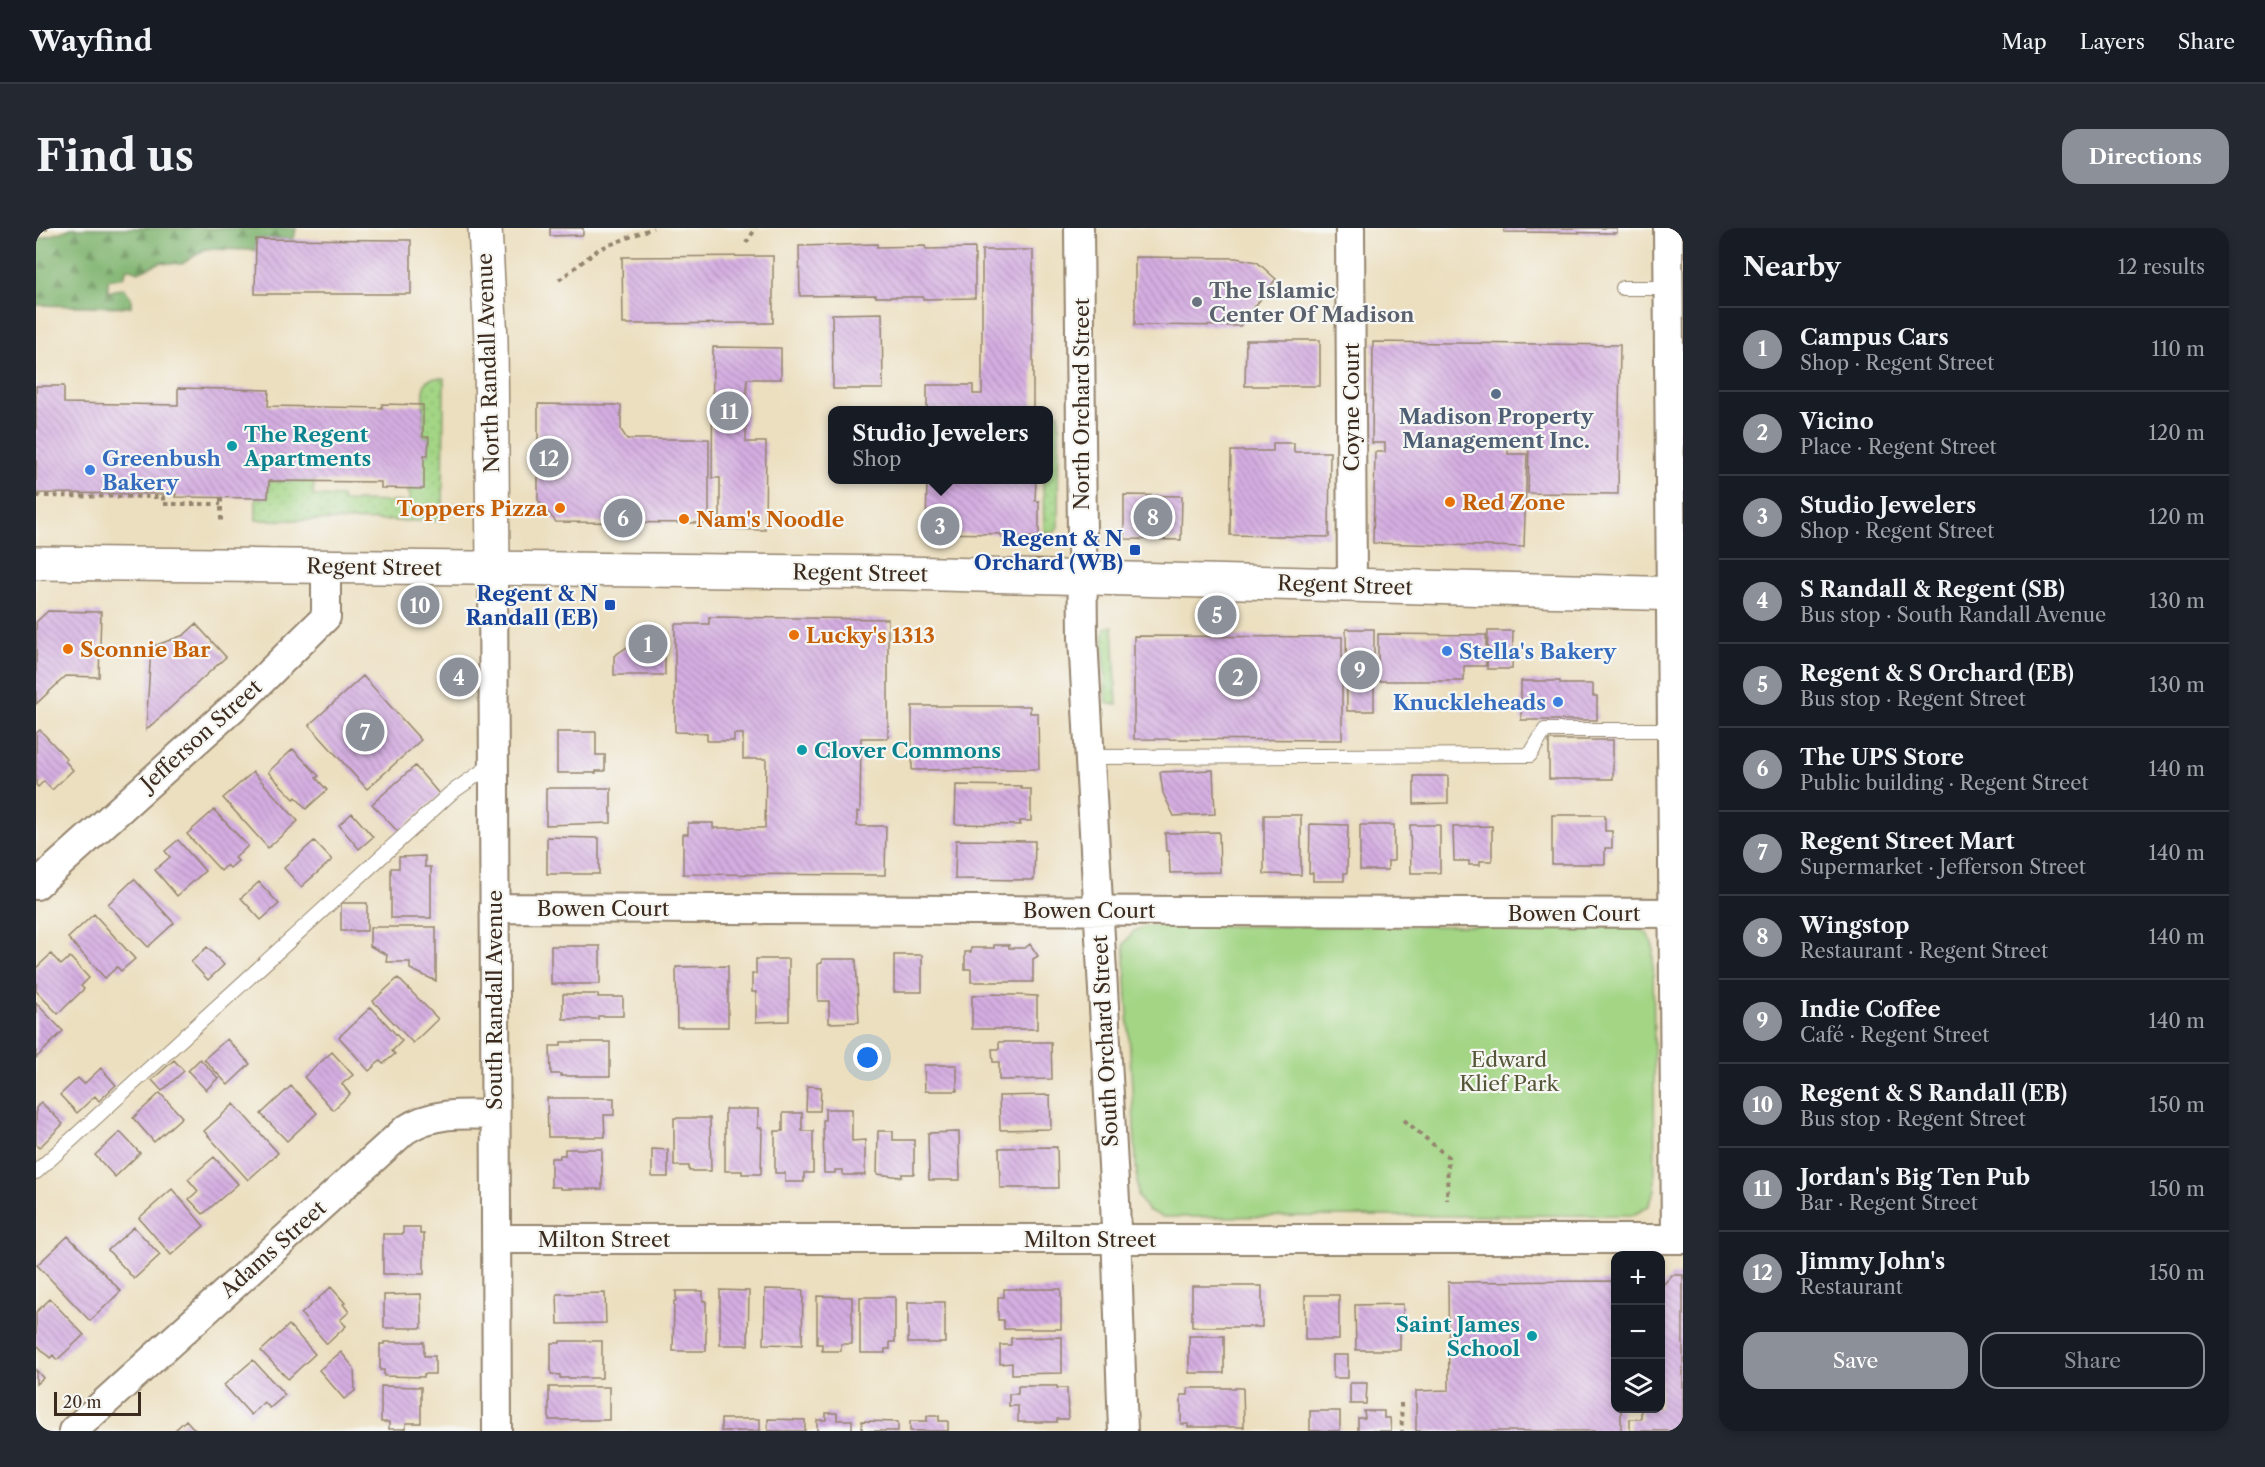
<!DOCTYPE html>
<meta charset="utf-8">
<style>
:root{--surface:#171b24;--page:#242831;--text:#f1f3f6;--muted:#9ea1a6;--line:#363941;--accent:#8c9099}
body{margin:0;font-family:"Libre Caslon Text",serif;background:var(--page);color:var(--text)}
.controls{position:absolute;right:18px;bottom:18px;display:grid;overflow:hidden;border-radius:12px;box-shadow:0 3px 9px #0003}
.controls button{width:54px;height:54px;display:grid;place-items:center;padding:0;border:0;border-bottom:2px solid var(--line);background:var(--surface);color:var(--text);font:30px sans-serif}
.scale{position:absolute;left:18px;bottom:15px;width:87px;box-sizing:border-box;padding-left:6px;border:3px solid #3b2a1e;border-top:0;font-size:16px;line-height:21px;white-space:nowrap;color:#3b2a1e;-webkit-text-stroke:4px #f6f6f2;paint-order:stroke}
.you{position:absolute;left:832px;top:830px;width:21px;height:21px;margin:-15px;border:4px solid #fff;border-radius:50%;background:#1a73e8;box-shadow:0 0 0 9px #1a73e833}
.badge{display:grid;place-items:center;width:39px;height:39px;border-radius:50%;background:var(--accent);color:#fff;font-size:20px;font-weight:700}
.pin{position:absolute;translate:-50% -50%;border:3px solid #fff;box-shadow:0 2px 6px #0006}
.popup{position:absolute;left:792px;top:178px;width:225px;height:78px;box-sizing:border-box;display:grid;place-content:center;border-radius:12px;background:var(--surface);filter:drop-shadow(0 2px 4px #0005);font-size:20px;white-space:nowrap;color:var(--muted)}
.popup b{font-size:22px;color:var(--text)}
.popup::after{content:'';position:absolute;left:50%;top:100%;margin-left:-12px;border:12px solid transparent;border-top-color:var(--surface)}
.list{margin:0;padding:0;list-style:none}
h2{display:flex;justify-content:space-between;align-items:center;height:78px;margin:0;padding:0 24px;font-size:26px}
h2 small{font-size:20px;font-weight:400;color:var(--muted)}
.list li{display:grid;grid-template-columns:39px 1fr auto;gap:18px;align-items:center;box-sizing:border-box;height:84px;padding:0 24px;border-top:2px solid var(--line)}
.list b{display:block;font-size:22px;white-space:nowrap}
.list p{margin:0;font-size:20px;white-space:nowrap;color:var(--muted)}
.list em{font-size:20px;font-style:normal;color:var(--muted)}
.actions{display:flex;gap:12px;padding:18px 24px}
.actions a{flex:1;padding:14px 0;border:2px solid var(--accent);border-radius:18px;text-align:center;font-size:21px;color:var(--accent)}
.actions .main{background:var(--accent);color:#fff}
.icon{flex:none;width:33px;height:33px;fill:none;stroke:currentColor;stroke-width:2;stroke-linecap:round;stroke-linejoin:round}
.map{position:relative;flex:none;width:1647px;height:1203px;overflow:hidden;border-radius:18px}
header{display:flex;align-items:center;gap:36px;box-sizing:border-box;height:84px;padding:0 30px;background:var(--surface);border-bottom:2px solid var(--line)}
header strong{font-size:28px}
nav{display:flex;gap:33px;margin-inline-start:auto;font-size:21px}
.intro{display:flex;align-items:center;justify-content:space-between;box-sizing:border-box;height:144px;padding:0 36px}
h1{margin:0;font-size:42px}
.button{padding:15px 27px;border-radius:18px;background:var(--accent);color:#fff;font-size:21px;font-weight:700}
main{display:flex;gap:36px;padding:0 36px}
aside{flex:1;background:var(--surface);border-radius:18px;box-shadow:0 3px 9px #0003}
.map>svg:first-child{display:block}
</style>
<header>
<strong>Wayfind</strong>
<nav><a>Map</a><a>Layers</a><a>Share</a></nav>
</header>
<div class="intro"><h1>Find us</h1><a class="button">Directions</a></div>
<main>
<div class="map">
<svg width="1647" height="1203" viewBox="0 0 1647 1203">
<defs>
<pattern id="grass-dots" width="8" height="8" patternUnits="userSpaceOnUse" patternTransform="scale(1.5)"><rect width="8" height="8" fill="#a3d585"/><path d="M2 2h.1M6 6h.1" fill="none" stroke="#8db772" stroke-width="1.8" stroke-linecap="round"/></pattern>
<pattern id="forest-firs" width="22" height="20" patternUnits="userSpaceOnUse" patternTransform="scale(1.5)"><rect width="22" height="20" fill="#82b672"/><path d="M5 1l3.5 6h-7zM16 11l3.5 6h-7z" fill="#6c945d"/></pattern>
<pattern id="building-back-hatch" width="6" height="6" patternUnits="userSpaceOnUse" patternTransform="scale(1.5)"><rect width="6" height="6" fill="#d5aee2"/><path d="M-1 5l2 2M0 0l6 6M5-1l2 2" fill="none" stroke="#ae8eb7"/></pattern>
</defs>
<rect width="100%" height="100%" fill="#f6f6f2"/>
<filter id="ink" filterUnits="userSpaceOnUse"><feTurbulence type="fractalNoise" baseFrequency=".0167" numOctaves="2"/><feDisplacementMap in="SourceGraphic" scale="12" xChannelSelector="R" yChannelSelector="G"/><feConvolveMatrix kernelMatrix="1 2 1 2 8 2 1 2 1" color-interpolation-filters="sRGB"/></filter>
<filter id="wash" filterUnits="userSpaceOnUse"><feTurbulence type="fractalNoise" baseFrequency=".008" numOctaves="4" result="noise"/><feDisplacementMap in="SourceGraphic" scale="24" xChannelSelector="R" yChannelSelector="G"/><feGaussianBlur stdDeviation="1.35" result="paint"/><feColorMatrix in="noise" values="0 0 0 0 0 0 0 0 0 0 0 0 0 0 0 0 0 1.4 0 .05"/><feComposite in="paint" operator="in"/></filter>
<g filter="url(#wash)">
<rect width="100%" height="100%" fill="#ecdfbf"/>
<path fill="url(#grass-dots)" stroke="#6f8052" stroke-width="1.5" d="M398 150H408L407 293 220 292V270H232L233 253H278L277 268 306 269V273L373 274V260L388 227H392L393 209H387L388 158 391 152Z
M1012 185H1023L1022 284V299L1019 304 1008 305 1007 252H1012Z
M1077 398 1081 477 1070 475 1067 409 1069 400Z"/>
<path fill="url(#forest-firs)" stroke="#5e7048" stroke-width="1.5" d="M36 0H260L258 11H220V22L169 21 146 36 125 34 102 44 92 40 87 49 72 52V64L87 60 95 69V79L0 77V12Z"/>
<path fill="#a3d585" stroke="#6f8052" stroke-width="1.5" d="M1110 698H1594L1611 705 1617 718 1619 963 1612 979 1597 987 1127 989 1111 982 1102 968 1088 716 1098 703Z"/>
<g id="blocks">
<path fill="url(#building-back-hatch)" d="M514 0H547V7L514 8Z
M1469 0H1581V5L1468 4Z
M220 11 375 12V66H219Z
M841 16V19L889 18 890 21 939 20V70L887 71V69H840V67L764 68 763 18Z
M946 22H997V182H891V157H937V166H946Z
M737 28V95L587 96 586 29Z
M1099 29 1200 30 1221 34 1240 51 1204 98 1099 97Z
M846 85 847 161H797L796 86Z
M1210 112H1284V158H1209Z
M1337 114 1584 117 1582 266 1492 265 1493 217H1472V226H1491L1488 319 1337 315 1339 224H1349V215H1336Z
M677 119 745 120V151H711L710 214H730L729 302 684 301V250H676Z
M0 158H28V175L142 177V160L233 162 232 178 346 180V176L387 177V209H393L392 227H388V261L345 260V254L233 253 232 270 139 269 140 266 0 265Z
M502 176 585 177V202L591 211H673V295L520 294 502 272Z
M1237 215H1258V224H1294L1293 309 1194 307 1195 223H1237Z
M891 252H1000L999 273H1003V309H965V306L890 305Z
M1088 267 1146 268 1145 312 1088 311Z
M12 383 65 384 63 449 30 448 0 476V394Z
M673 389 852 391V510H825L824 584H821V598H850L849 647 647 646V606H652V595H677V600H729L730 531H707V506H698V513H671V505L639 504V396H673Z
M160 396 190 429 110 502 115 419 148 407Z
M1310 401H1338V483H1311Z
M1452 403H1477L1476 441H1451Z
M612 405H629V447H578V428Z
M1342 406 1450 407V438H1428V453H1342Z
M1098 408 1306 409V512L1098 511Z
M327 448 385 512 331 561 273 497Z
M1485 453H1524V456H1557V468H1561V492H1485Z
M876 478H994V485H1002L1003 541 876 542Z
M4 502 31 531 29 533 37 542 16 562 8 553 2 559 0 557V505Z
M521 504H560V527H569V543H560V545H521Z
M1513 512H1577V551H1513Z
M257 521 283 548 280 550 291 562 270 581 260 569 258 571 232 544Z
M379 538 404 567 362 604 336 576Z
M1177 542 1179 586 1138 588 1127 565 1124 544Z
M217 544 262 593 232 620 187 570Z
M1378 548H1412V575L1378 576Z
M920 557 985 558V561H995V593H984V597L919 596Z
M510 560H575V595L510 597Z
M178 582 212 618 199 630 202 633 194 640 191 637 185 643 151 606Z
M316 585 337 609 323 621 303 597Z
M1228 587H1265V647L1228 646Z
M1516 587H1569V603H1576V620H1569V636H1516Z
M1274 596 1312 597 1311 645H1308V653H1277V645H1273Z
M1324 597H1358V633H1352V642H1324Z
M1374 597H1404V645H1375Z
M1456 598V633H1444V637H1433V633H1418L1417 599Z
M1183 604 1184 644 1134 645 1133 623H1130L1129 605Z
M511 609 563 610V646H511Z
M142 612 169 643 141 668 119 642 134 629 129 623Z
M920 612 999 613 998 652 919 651Z
M278 613 296 632 265 659 248 640Z
M389 628V639H395V690H355V640H363V629Z
M98 651 138 695 112 719 72 676Z
M223 654 243 676 225 692 205 670Z
M305 675H331V703H305Z
M58 686 99 731 85 743 81 739 69 750 32 710Z
M334 699H400V753L374 741V734H350L351 727 334 718Z
M994 716 1002 728 997 731V754H935V741H929V724H935V720H958V717H973V720H989Z
M515 718H564V756H515Z
M171 719 188 737 172 752 155 734Z
M15 726 25 737 34 729 53 750 45 758 48 761 22 786 0 763V740Z
M858 727H886V764H858Z
M720 731H753V793L720 794V764H716V746H720Z
M786 731H820L823 794 793 795V773H782V736L786 735Z
M692 738V799H641L640 739Z
M362 750 402 791 377 815 337 773Z
M527 766H562V769H587V788H562V791H527Z
M956 766 1001 768V801H936V768Z
M0 775 27 803 0 830Z
M335 779 366 813 356 823 359 826 347 836 344 833 333 843 303 809Z
M191 811 214 836 192 857 168 831Z
M525 814H574V848H525V846H515L514 818H525Z
M963 814H1015L1016 851 963 852V834H957L956 821H963Z
M296 824 317 847 306 856 314 866 297 882 268 849Z
M164 831 182 850 170 862 152 843Z
M138 832 148 843 126 863 116 852Z
M888 837H921V863H889Z
M65 840 80 857 63 873 59 868 41 885 24 867 42 850 48 856Z
M255 858 281 885 251 913 225 886Z
M771 858 785 859 784 883H770Z
M124 865 146 889 118 914 97 890Z
M1014 867 1015 901 964 902 963 868Z
M511 870H578V887H568L569 909H512Z
M5 874 27 896 3 920 0 917V880Z
M198 876 242 925 212 952 168 903Z
M689 881H722V900H726L725 946H706V943H689Z
M789 881H816V913L829 912V947H807V942H799V945H788L787 892H789Z
M747 885H766V903H777V945H768V954H749V945H739V903H747Z
M638 890H674L675 943H653V938H638Z
M842 903H857V912H878V946H866V949L841 946Z
M84 904 104 925 79 949 59 927Z
M923 904 924 952H893L892 905Z
M1021 919 1022 960H964L963 920Z
M529 921H566V961H524V959H515V930H524V927H529Z
M616 921 632 922V949H616Z
M178 929 202 956 167 986 153 971 162 963 152 951Z
M136 961 168 998 135 1027 103 990Z
M98 999 124 1027 98 1051 72 1022Z
M367 999H384V1006H388V1046H347V1006H367Z
M32 1008 85 1063 54 1093 1 1037Z
M1636 1047H1647V1203H1594V1191H1605V1180H1624L1625 1059Z
M1580 1053V1180H1585V1203H1380V1163L1413 1162 1412 1054Z
M1156 1058H1226V1099H1156Z
M295 1059 309 1075 307 1076 313 1084 304 1092 310 1098 291 1116 265 1086Z
M729 1061 767 1062 766 1117 728 1116Z
M968 1061H1025V1101H968V1092H962V1069H968Z
M684 1062 713 1063 712 1117H684Z
M640 1063H667V1073H670V1123H637L638 1073H640Z
M569 1065 570 1095 522 1096 521 1066Z
M385 1066 386 1100H348V1067Z
M1269 1067H1303V1112H1269Z
M781 1068 816 1069V1116H805V1123H786V1116H781Z
M824 1069H859V1114H854V1121H849V1125H824Z
M14 1071 48 1107 21 1132 17 1127 14 1130 0 1116V1084Z
M872 1074H909V1115H872Z
M1367 1076V1095H1364V1122H1320L1319 1077Z
M253 1097 279 1126 252 1151 225 1123Z
M1153 1108H1188V1145H1153Z
M1026 1109V1145L976 1146V1135L964 1136V1117H975V1110Z
M524 1113H566V1150H524V1147L515 1146V1115H524Z
M348 1114H388V1128H399V1146H388V1149L348 1148V1142H344V1116H348Z
M305 1124 318 1140 319 1163 308 1171 283 1142Z
M1297 1127H1312V1150H1297Z
M217 1132 249 1167 234 1180 228 1174 215 1187 188 1157Z
M0 1142 7 1150 0 1156Z
M1314 1155H1331L1330 1176H1314Z
M345 1158 385 1159V1195H370V1201H353V1194H345Z
M982 1158H1021V1160H1031L1032 1191H1021V1194H982V1178H973V1166H982Z
M513 1159H573V1192H513Z
M1152 1160H1207L1208 1199H1152V1196H1145V1167H1152Z
M1274 1183H1304V1203H1274Z
M1328 1183H1348V1190H1354L1355 1203H1322V1190H1329Z
M790 1185H801V1192H816V1203H781V1192H790Z
M891 1188H903V1193H912V1203H874V1193H891Z
M685 1191H724V1203H685Z
M732 1191 769 1192V1203H732Z
M150 1192 160 1203H138Z
M826 1193 862 1194V1203H826Z"/>
</g>
</g>
<g filter="url(#ink)">
<use href="#blocks" fill-opacity="0" stroke="#94846e" stroke-width="1.5"/>
<g fill="none" stroke-linecap="round" stroke-linejoin="round">
<g stroke="#94846e" stroke-width="16">
<path id="service" d="M1587 60H1632
M1054 529 1494 527 1509 502H1636
M0 944 415 565 458 535"/>
</g>
<g stroke="#94846e" stroke-width="32">
<path id="minor" d="M1043 0 1047 410 1079 973 1087 1203
M1314 0 1316 357
M1632 0 1640 1011
M457 341 461 1203
M0 657 209 469 290 389V339
M458 680 1647 685
M460 1011H1647
M37 1203 369 902C396 884 427 886 459 887"/>
</g>
<g stroke="#94846e" stroke-width="36">
<path id="tertiary" d="M449 0 455 112 457 341"/>
</g>
<g stroke="#94846e" stroke-width="36">
<path id="secondary" d="M0 335 868 345 1647 366"/>
</g>
<path stroke="#94846e" stroke-width="4" stroke-dasharray="4.5 4.5" stroke-linecap="butt" d="M0 4 12 0
M710 15 720 0
M523 52 563 21 617 0
M0 268 127 269V276H185
M185 270V296
M1368 892 1412 929 1411 972
M1365 1175 1366 1203"/>
<use href="#service" stroke="#fff" stroke-width="14"/>
<use href="#minor" stroke="#fff" stroke-width="28"/>
<use href="#tertiary" stroke="#fff" stroke-width="33"/>
<use href="#secondary" stroke="#fff" stroke-width="33"/>
</g>
</g>
<circle fill="#6b7280" stroke="#f6f6f2" stroke-width="2" cx="1161" cy="74" r="6"/>
<circle fill="#5c6f8a" stroke="#f6f6f2" stroke-width="2" cx="1460" cy="166" r="6"/>
<g fill="#0f9aa8" stroke="#f6f6f2" stroke-width="2">
<circle cx="196" cy="218" r="6"/>
<circle cx="766" cy="522" r="6"/>
<circle cx="1496" cy="1108" r="6"/>
</g>
<g fill="#3f7fe0" stroke="#f6f6f2" stroke-width="2">
<circle cx="54" cy="242" r="6"/>
<circle cx="1411" cy="423" r="6"/>
<circle cx="1522" cy="474" r="6"/>
</g>
<g fill="#e8710a" stroke="#f6f6f2" stroke-width="2">
<circle cx="1414" cy="274" r="6"/>
<circle cx="524" cy="280" r="6"/>
<circle cx="648" cy="291" r="6"/>
<circle cx="758" cy="407" r="6"/>
<circle cx="32" cy="421" r="6"/>
</g>
<g fill="#1a4fb4" stroke="#f6f6f2" stroke-width="2">
<rect x="1093" y="316" width="12" height="12" rx="3"/>
<rect x="568" y="371" width="12" height="12" rx="3"/>
</g>
<g text-anchor="middle" dominant-baseline="central" stroke-width="4.5" stroke-linejoin="round" paint-order="stroke">
<g font-size="21" font-weight="bold" fill="#5b616d" stroke="#f6f6f2" text-anchor="start">
<text x="1173" y="62">The Islamic<tspan x="1173" dy="24">Center Of Madison</tspan></text>
</g>
<g font-size="21" fill="#3b2a1e" stroke="#f6f6f2">
<text transform="translate(452 135) rotate(-92)">North Randall Avenue</text>
<text transform="translate(1045 176) rotate(-90)">North Orchard Street</text>
<text transform="translate(1315 179) rotate(-90)">Coyne Court</text>
<text transform="translate(338 339) rotate(1)">Regent Street</text>
<text transform="translate(824 345) rotate(1)">Regent Street</text>
<text transform="translate(1309 357) rotate(2)">Regent Street</text>
<text transform="translate(165 507) rotate(-42)">Jefferson Street</text>
<text x="567" y="680">Bowen Court</text>
<text x="1053" y="682">Bowen Court</text>
<text x="1538" y="685">Bowen Court</text>
<text transform="translate(458 772) rotate(-90)">South Randall Avenue</text>
<text transform="translate(1069 813) rotate(-93)">South Orchard Street</text>
<text x="568" y="1011">Milton Street</text>
<text x="1054" y="1011">Milton Street</text>
<text transform="translate(237 1021) rotate(-42)">Adams Street</text>
</g>
<g font-size="21" font-weight="bold" fill="#4e5e75" stroke="#f6f6f2">
<text x="1460" y="188">Madison Property<tspan x="1460" dy="24">Management Inc.</tspan></text>
</g>
<g font-size="21" font-weight="bold" fill="#0d838f" stroke="#f6f6f2" text-anchor="start">
<text x="208" y="206">The Regent<tspan x="208" dy="24">Apartments</tspan></text>
<text x="778" y="522">Clover Commons</text>
<text x="1484" y="1096" text-anchor="end">Saint James<tspan x="1484" dy="24">School</tspan></text>
</g>
<g font-size="21" font-weight="bold" fill="#366cbe" stroke="#f6f6f2" text-anchor="start">
<text x="66" y="230">Greenbush<tspan x="66" dy="24">Bakery</tspan></text>
<text x="1423" y="423">Stella's Bakery</text>
<text x="1510" y="474" text-anchor="end">Knuckleheads</text>
</g>
<g font-size="21" font-weight="bold" fill="#c56008" stroke="#f6f6f2" text-anchor="start">
<text x="1426" y="274">Red Zone</text>
<text x="512" y="280" text-anchor="end">Toppers Pizza</text>
<text x="660" y="291">Nam's Noodle</text>
<text x="770" y="407">Lucky's 1313</text>
<text x="44" y="421">Sconnie Bar</text>
</g>
<g font-size="21" font-weight="bold" fill="#164399" stroke="#f6f6f2" text-anchor="end">
<text x="1087" y="310">Regent &amp; N<tspan x="1087" dy="24">Orchard (WB)</tspan></text>
<text x="562" y="365">Regent &amp; N<tspan x="562" dy="24">Randall (EB)</tspan></text>
</g>
<g font-size="21" fill="#555538" stroke="#f6f6f2">
<text x="1473" y="831">Edward<tspan x="1473" dy="24">Klief Park</tspan></text>
</g>
</g>
</svg>
<div class="controls">
<button>+</button>
<button>−</button>
<button><svg class="icon" aria-label="layers" viewBox="0 0 24 24"><path d="M12 4l9 5-9 5-9-5zM3 14l9 5 9-5"/></svg></button>
</div>
<div class="scale">20 m</div>
<div class="you"></div>
<div class="pin badge" style="left:612px;top:416px">1</div>
<div class="pin badge" style="left:1202px;top:449px">2</div>
<div class="pin badge" style="left:904px;top:298px">3</div>
<div class="popup"><b>Studio Jewelers</b>Shop</div>
<div class="pin badge" style="left:423px;top:449px">4</div>
<div class="pin badge" style="left:1181px;top:387px">5</div>
<div class="pin badge" style="left:587px;top:290px">6</div>
<div class="pin badge" style="left:329px;top:504px">7</div>
<div class="pin badge" style="left:1117px;top:289px">8</div>
<div class="pin badge" style="left:1324px;top:442px">9</div>
<div class="pin badge" style="left:384px;top:377px">10</div>
<div class="pin badge" style="left:693px;top:183px">11</div>
<div class="pin badge" style="left:513px;top:230px">12</div>
</div>
<aside>
<h2>Nearby<small>12 results</small></h2>
<ul class="list">
<li><span class="badge">1</span><div><b>Campus Cars</b><p>Shop · Regent Street</p></div><em>110 m</em></li>
<li><span class="badge">2</span><div><b>Vicino</b><p>Place · Regent Street</p></div><em>120 m</em></li>
<li><span class="badge">3</span><div><b>Studio Jewelers</b><p>Shop · Regent Street</p></div><em>120 m</em></li>
<li><span class="badge">4</span><div><b>S Randall &amp; Regent (SB)</b><p>Bus stop · South Randall Avenue</p></div><em>130 m</em></li>
<li><span class="badge">5</span><div><b>Regent &amp; S Orchard (EB)</b><p>Bus stop · Regent Street</p></div><em>130 m</em></li>
<li><span class="badge">6</span><div><b>The UPS Store</b><p>Public building · Regent Street</p></div><em>140 m</em></li>
<li><span class="badge">7</span><div><b>Regent Street Mart</b><p>Supermarket · Jefferson Street</p></div><em>140 m</em></li>
<li><span class="badge">8</span><div><b>Wingstop</b><p>Restaurant · Regent Street</p></div><em>140 m</em></li>
<li><span class="badge">9</span><div><b>Indie Coffee</b><p>Café · Regent Street</p></div><em>140 m</em></li>
<li><span class="badge">10</span><div><b>Regent &amp; S Randall (EB)</b><p>Bus stop · Regent Street</p></div><em>150 m</em></li>
<li><span class="badge">11</span><div><b>Jordan's Big Ten Pub</b><p>Bar · Regent Street</p></div><em>150 m</em></li>
<li><span class="badge">12</span><div><b>Jimmy John's</b><p>Restaurant</p></div><em>150 m</em></li>
</ul>
<div class="actions"><a class="main">Save</a><a>Share</a></div>
</aside>
</main>
